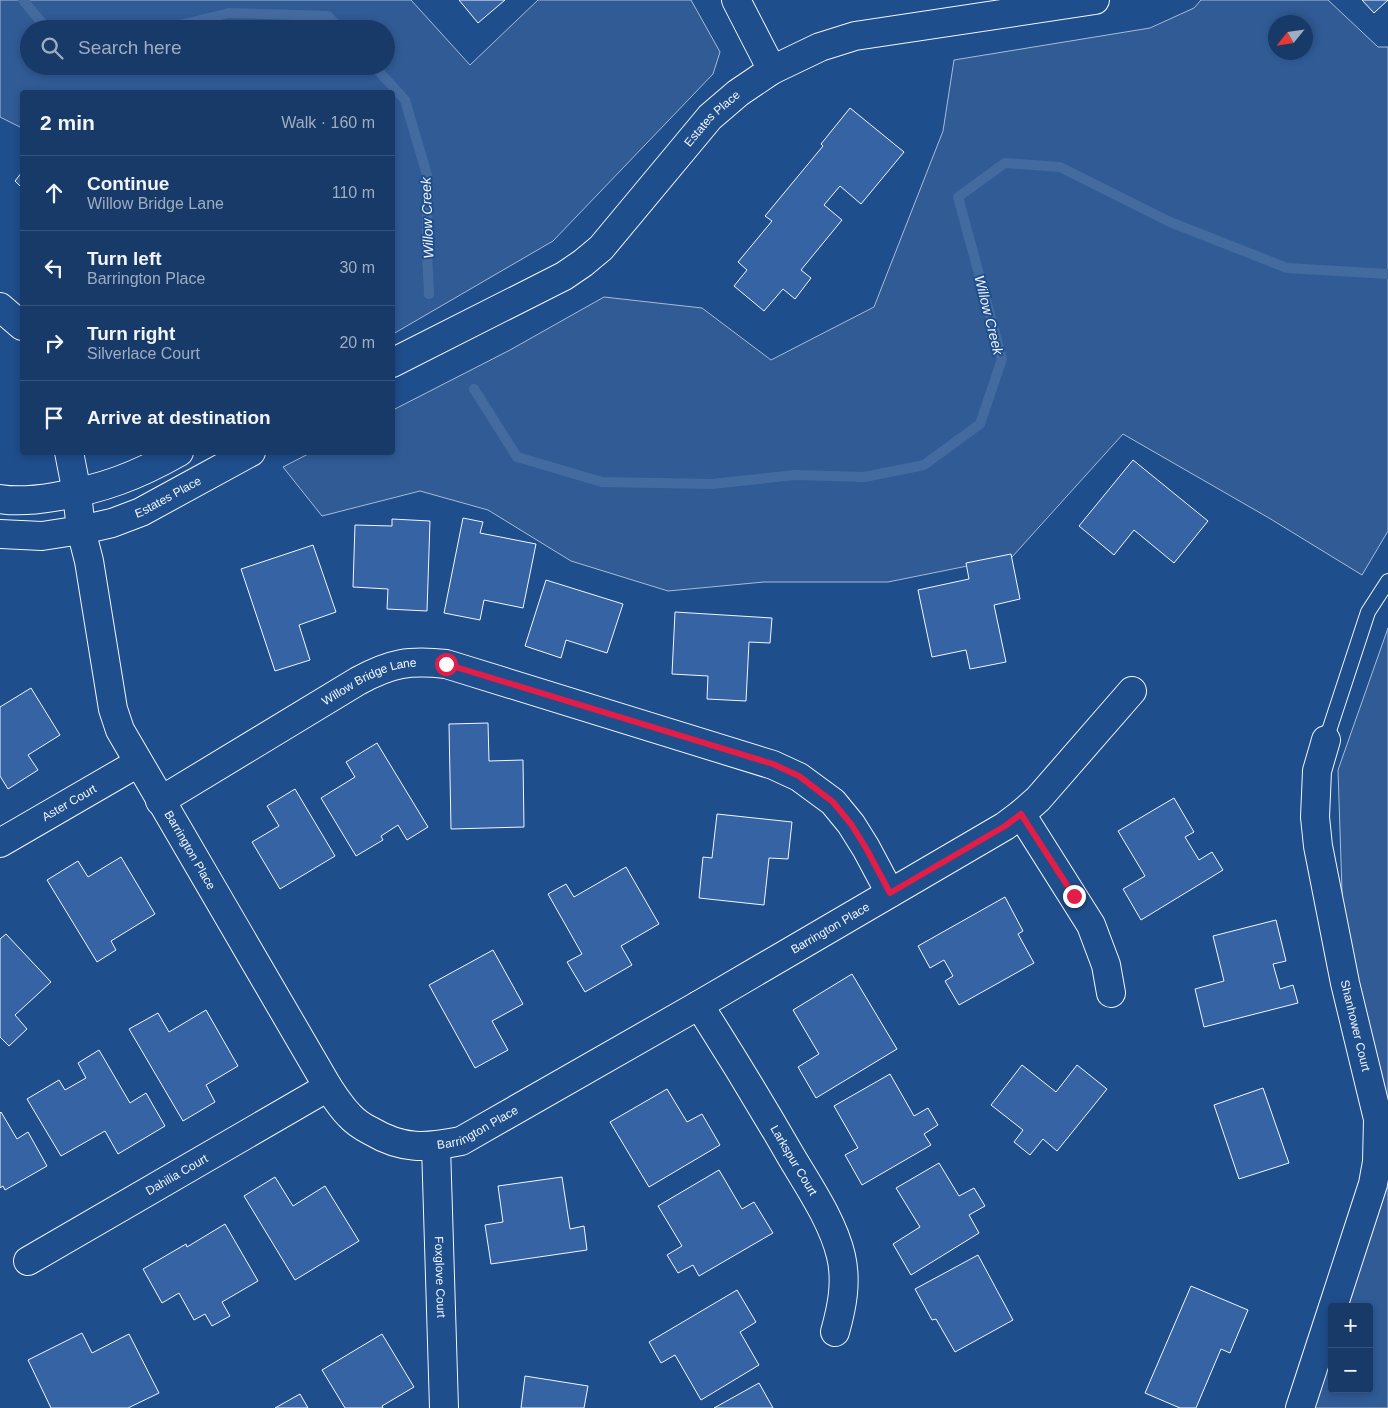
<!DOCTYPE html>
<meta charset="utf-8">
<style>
:root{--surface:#173a69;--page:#244571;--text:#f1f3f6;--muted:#9eadc0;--line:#36547d}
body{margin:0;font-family:Arial,sans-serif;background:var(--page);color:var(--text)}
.controls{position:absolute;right:15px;bottom:15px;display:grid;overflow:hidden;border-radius:5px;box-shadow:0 2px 8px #0003}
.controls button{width:45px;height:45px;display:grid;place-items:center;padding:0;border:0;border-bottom:1px solid var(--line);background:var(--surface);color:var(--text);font:25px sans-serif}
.compass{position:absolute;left:1268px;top:15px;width:45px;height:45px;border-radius:50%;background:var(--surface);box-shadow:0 2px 8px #0003;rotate:240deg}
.stop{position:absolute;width:15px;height:15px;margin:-11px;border:4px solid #e11d48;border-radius:50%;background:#fff}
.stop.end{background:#e11d48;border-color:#fff;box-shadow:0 1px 5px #0008}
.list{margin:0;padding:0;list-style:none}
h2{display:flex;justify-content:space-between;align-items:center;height:65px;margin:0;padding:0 20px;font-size:21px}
h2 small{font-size:16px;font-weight:400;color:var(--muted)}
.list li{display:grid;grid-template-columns:32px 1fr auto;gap:15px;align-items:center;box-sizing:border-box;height:75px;padding:0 20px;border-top:1px solid var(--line)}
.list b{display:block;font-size:19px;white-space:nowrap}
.list p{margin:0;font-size:16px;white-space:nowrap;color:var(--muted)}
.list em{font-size:16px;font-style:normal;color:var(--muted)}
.icon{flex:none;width:28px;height:28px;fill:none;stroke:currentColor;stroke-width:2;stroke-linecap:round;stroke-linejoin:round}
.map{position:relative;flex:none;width:1388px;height:1408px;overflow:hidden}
.search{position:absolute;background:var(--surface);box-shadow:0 2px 8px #0003;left:20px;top:20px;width:375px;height:55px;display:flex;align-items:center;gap:12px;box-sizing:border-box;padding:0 18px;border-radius:28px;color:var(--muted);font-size:19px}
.panel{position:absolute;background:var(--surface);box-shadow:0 2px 8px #0003;left:20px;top:90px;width:375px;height:365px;border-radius:5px}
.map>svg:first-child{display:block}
</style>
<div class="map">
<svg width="1388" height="1408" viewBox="0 0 1388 1408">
<rect width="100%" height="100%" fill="#1f4e8c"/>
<path fill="#305b95" stroke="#a8bbd7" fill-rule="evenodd" d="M0 0H411L470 65 538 0H691L720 52 713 74 553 241 393 334 392 92H22V128L0 117ZM29 29H386V66H29Z
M1201 0H1328L1378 47H1388V531L1362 575 1269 518 1123 434 1012 557 888 582H764L668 591 571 561 488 510 420 491 322 516 283 467 310 453 392 452 393 410 510 350 604 297 702 308 771 360 874 307 943 131 954 60 1150 28 1194 8ZM1276 22H1306V52H1276Z
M1388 628V1408H1302L1332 1315V1389H1369V1307H1334L1378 1119 1345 983 1338 770Z"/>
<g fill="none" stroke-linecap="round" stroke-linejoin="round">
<path stroke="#446ba0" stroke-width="10" d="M23 0 47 29
M164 29 229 13 328 16 340 29
M374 66 405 100 427 175V253L429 294
M474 389 517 457 602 482 712 484 795 475 864 477 924 465 980 424 1002 359 958 197 1005 163 1060 167 1170 222 1287 268 1388 274"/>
</g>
<path fill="#3563a3" stroke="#f2f6ff" d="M459 0H505L478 23Z
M1362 0H1388L1374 13Z
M850 108 904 152 861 204 840 186 824 205 842 220 801 270 811 278 795 299 783 289 764 311 734 286 747 270 738 262 772 221 765 216 823 146 821 144Z
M22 172V188L15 181Z
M1133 460 1208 521 1174 563 1134 530 1114 555 1079 526Z
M463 518 483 522 480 533 536 544 523 608 484 600 480 620 444 613Z
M392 519 430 521 427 611 387 609 388 589 353 587 355 525 392 526Z
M313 545 336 612 299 625 310 660 275 671 241 569Z
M1011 554 1020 599 994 605 1006 662 970 669 966 650 932 657 918 590 969 579 966 563Z
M546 580 623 604 607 653 566 640 561 658 525 646Z
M675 612 772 618 770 643 749 642 746 701 707 699 708 676 672 674Z
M31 688 60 735 28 755 38 770 8 789 0 776V707Z
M488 723 489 761 523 760 524 827 451 829 449 724Z
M377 743 428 827 407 840 398 825 381 836 383 840 356 856 321 798 355 777 346 762Z
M295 789 335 856 280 889 252 842 279 826 267 806Z
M1174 798 1194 832 1185 837 1199 860 1212 852 1223 870 1141 920 1123 889 1145 876 1118 831Z
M717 814 792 822 788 859 769 858 764 905 699 898 703 857 712 858Z
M121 857 155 914 111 941 116 950 97 962 47 880 78 861 88 877Z
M626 867 659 924 621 946 632 965 585 992 567 962 582 954 548 894 566 884 574 897Z
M1005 897 1023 931 1018 934 1034 963 959 1005 945 981 953 976 944 960 930 968 918 946Z
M1276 920 1286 961 1273 964 1280 989 1293 985 1298 1003 1204 1027 1195 989 1224 981 1213 936Z
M6 934 51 982 15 1015 27 1029 9 1046 0 1037V939Z
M493 950 523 1004 492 1021 508 1050 475 1068 429 985Z
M852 974 897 1049 816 1098 798 1067 819 1054 793 1010Z
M206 1010 238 1066 206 1085 215 1102 183 1121 129 1029 158 1013 169 1032Z
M99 1050 130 1103 146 1093 165 1126 118 1154 105 1131 61 1156 27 1099 59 1080 65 1090 86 1078 78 1063Z
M1022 1065 1056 1092 1077 1065 1107 1089 1057 1151 1043 1139 1030 1155 1014 1142 1023 1130 991 1105Z
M890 1074 914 1116 928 1108 938 1125 924 1134 931 1145 862 1185 845 1155 858 1148 834 1106Z
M1263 1088 1289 1163 1239 1179 1214 1105Z
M667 1089 687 1122 702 1114 720 1145 649 1187 610 1122Z
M1 1112 17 1139 28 1132 47 1166 5 1190 3 1186 0 1188V1113Z
M939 1163 959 1196 974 1188 985 1206 969 1215 979 1233 911 1275 893 1244 920 1227 896 1188Z
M719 1170 742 1209 754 1202 773 1233 699 1276 693 1265 678 1273 667 1255 682 1246 658 1206Z
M275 1177 293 1206 325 1186 359 1241 295 1280 244 1196Z
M562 1177 570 1229 584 1226 587 1250 491 1264 485 1225 503 1222 498 1186Z
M225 1224 258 1281 222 1302 230 1316 212 1326 205 1314 194 1320 179 1293 162 1303 143 1269 186 1244 187 1247Z
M978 1255 1013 1320 955 1352 936 1319 932 1320 915 1289Z
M1191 1286 1248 1310 1230 1353 1221 1349 1196 1408H1180L1145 1393Z
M737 1290 756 1322 740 1332 759 1365 701 1400 675 1355 661 1363 649 1342Z
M82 1333 92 1353 129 1334 159 1393 128 1408H51L28 1360Z
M382 1334 414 1387 382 1406 383 1408H345L322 1370Z
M525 1376 588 1386 584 1408H521Z
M759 1383 773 1408H714Z
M300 1394 308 1408H275Z"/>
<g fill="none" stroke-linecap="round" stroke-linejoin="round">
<g stroke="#f2f6ff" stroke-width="16">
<path id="lane" d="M1326 740 1368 612 1388 581"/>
</g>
<g stroke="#f2f6ff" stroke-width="30">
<g id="street">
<path d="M736 0 772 70"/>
<path d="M0 307 22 326"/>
<path id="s1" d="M392 363 564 276 583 263 601 248 710 117 738 93 772 70 820 47 855 36 1095 0"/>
<path id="s2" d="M69 452 77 493 81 530 89 561 113 709 120 730 328 1087C334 1096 341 1107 349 1115 355 1122 363 1127 371 1131 403 1150 426 1148 461 1141L699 1005 1005 826 1021 814 1038 799 1132 691"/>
<path d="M0 499C18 502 36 500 54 497 102 489 137 476 179 452"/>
<path id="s3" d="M0 534 42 536 81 530 112 523 141 512 251 452"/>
<path id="s4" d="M1326 740 1317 771 1315 817 1318 846 1345 983 1378 1119 1377 1162 1373 1184 1333 1307"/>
<path id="s5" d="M160 801 358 681C391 663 409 660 446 664L773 765 799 777 833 802 851 824 866 848 890 893"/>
<path d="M1021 814 1091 925 1106 965 1111 993"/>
<path id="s6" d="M0 843 138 763"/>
<path id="s7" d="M699 1005C731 1055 762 1106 792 1158 810 1188 833 1222 841 1256 847 1282 842 1307 835 1332"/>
<path id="s8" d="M436 1146 444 1408"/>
<path id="s9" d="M28 1261 328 1087"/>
<path d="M1300 1408 1332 1310"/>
</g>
</g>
<use href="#lane" stroke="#1f4e8c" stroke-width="14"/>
<use href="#street" stroke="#1f4e8c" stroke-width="28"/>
</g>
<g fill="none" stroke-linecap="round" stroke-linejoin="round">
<path stroke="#e11d48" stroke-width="6" d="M446 664 773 764 799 776 833 802 851 824 866 848 890 893 1005 826 1021 814 1074 896"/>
</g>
<g text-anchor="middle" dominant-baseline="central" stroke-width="4" stroke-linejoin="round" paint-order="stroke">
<g font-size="12" fill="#f2f6ff" stroke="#1f4e8c">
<text stroke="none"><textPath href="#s1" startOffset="410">Estates Place</textPath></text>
<text stroke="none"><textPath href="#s3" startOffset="175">Estates Place</textPath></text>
<text stroke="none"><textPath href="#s5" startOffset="242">Willow Bridge Lane</textPath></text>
<text stroke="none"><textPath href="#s6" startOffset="80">Aster Court</textPath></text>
<text stroke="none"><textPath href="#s2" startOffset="422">Barrington Place</textPath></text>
<text stroke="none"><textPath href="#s2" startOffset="1278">Barrington Place</textPath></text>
<text stroke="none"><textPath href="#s4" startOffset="291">Shanhower Court</textPath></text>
<text stroke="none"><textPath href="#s2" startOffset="872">Barrington Place</textPath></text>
<text stroke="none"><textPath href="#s7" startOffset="182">Larkspur Court</textPath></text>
<text stroke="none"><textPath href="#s9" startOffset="172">Dahilia Court</textPath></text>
<text stroke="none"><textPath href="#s8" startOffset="131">Foxglove Court</textPath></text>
</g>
<g font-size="14" font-style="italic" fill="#f2f6ff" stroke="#1f4e8c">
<text transform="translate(427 218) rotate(-92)">Willow Creek</text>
<text transform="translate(989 315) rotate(76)">Willow Creek</text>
</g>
</g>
</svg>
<div class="controls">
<button>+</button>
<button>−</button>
</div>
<svg class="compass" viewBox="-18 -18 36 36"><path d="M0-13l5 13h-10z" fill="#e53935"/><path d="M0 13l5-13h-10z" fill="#9eadc0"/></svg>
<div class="stop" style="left:446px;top:664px"></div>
<div class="stop end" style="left:1074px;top:896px"></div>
<div class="search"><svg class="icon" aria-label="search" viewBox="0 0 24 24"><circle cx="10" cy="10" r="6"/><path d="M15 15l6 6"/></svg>Search here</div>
<section class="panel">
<h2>2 min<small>Walk · 160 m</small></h2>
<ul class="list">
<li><svg class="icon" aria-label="ahead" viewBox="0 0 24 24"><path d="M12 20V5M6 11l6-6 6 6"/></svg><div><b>Continue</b><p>Willow Bridge Lane</p></div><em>110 m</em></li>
<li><svg class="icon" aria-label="left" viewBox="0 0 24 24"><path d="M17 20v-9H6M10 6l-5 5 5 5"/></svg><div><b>Turn left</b><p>Barrington Place</p></div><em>30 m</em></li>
<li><svg class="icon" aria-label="right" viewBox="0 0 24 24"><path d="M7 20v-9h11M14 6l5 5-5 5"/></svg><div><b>Turn right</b><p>Silverlace Court</p></div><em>20 m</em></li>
<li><svg class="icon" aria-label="arrive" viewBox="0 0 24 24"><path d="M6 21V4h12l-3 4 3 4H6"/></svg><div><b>Arrive at destination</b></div></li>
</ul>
</section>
</div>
